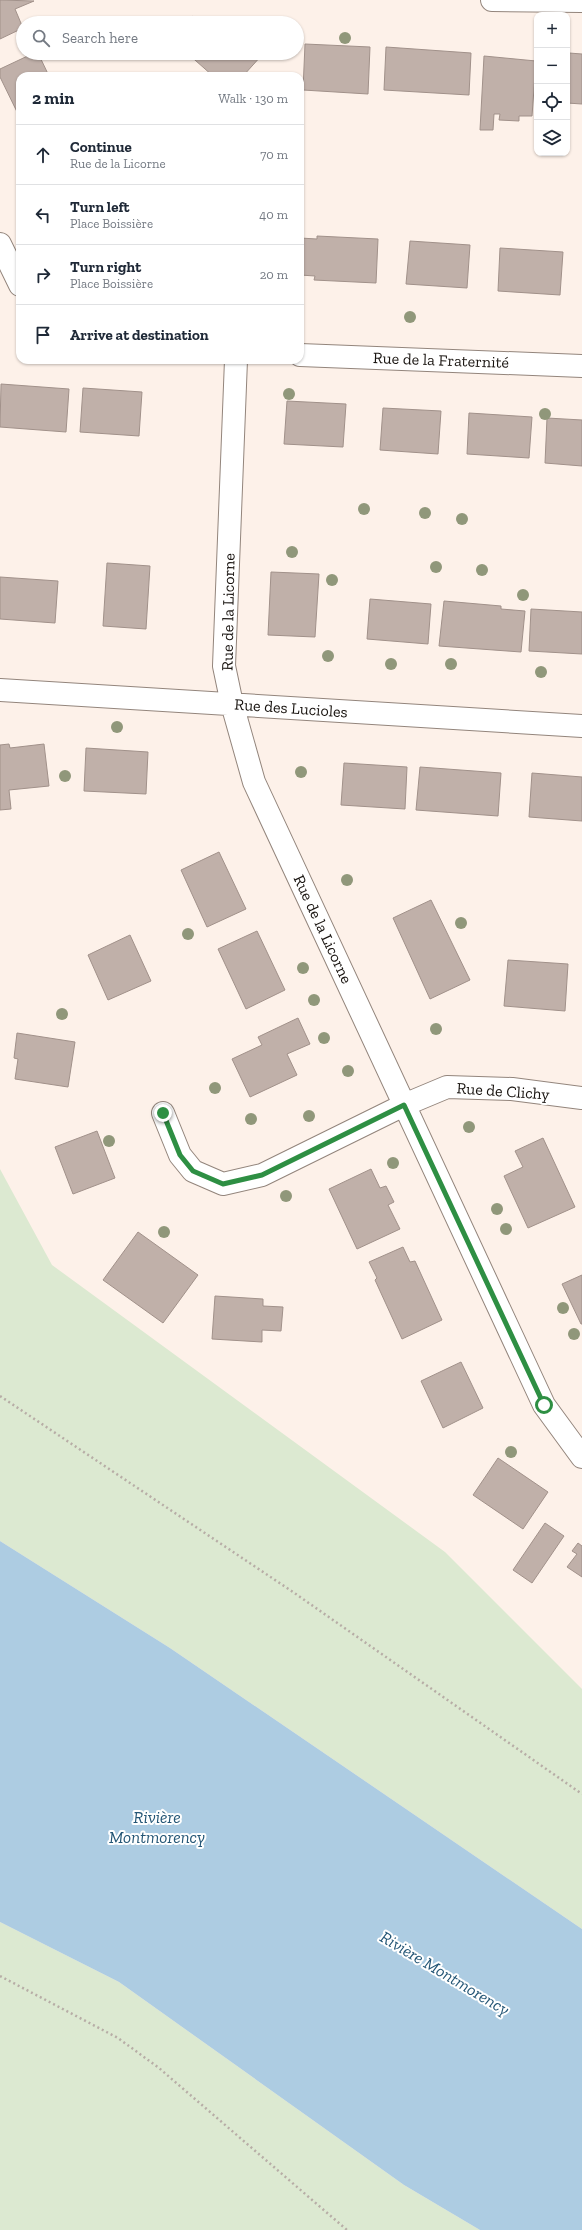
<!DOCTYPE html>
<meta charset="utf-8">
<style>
:root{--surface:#fff;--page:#f6f6f7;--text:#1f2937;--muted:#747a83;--line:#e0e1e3}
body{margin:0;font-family:"Zilla Slab",serif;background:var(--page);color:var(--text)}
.controls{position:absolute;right:12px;top:12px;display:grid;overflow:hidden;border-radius:8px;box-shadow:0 1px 3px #0004}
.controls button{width:36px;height:36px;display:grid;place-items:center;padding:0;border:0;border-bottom:1px solid var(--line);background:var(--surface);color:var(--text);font:20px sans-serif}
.stop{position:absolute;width:12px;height:12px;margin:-9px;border:3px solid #2e8f43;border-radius:50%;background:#fff}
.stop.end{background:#2e8f43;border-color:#fff;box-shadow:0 1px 4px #0008}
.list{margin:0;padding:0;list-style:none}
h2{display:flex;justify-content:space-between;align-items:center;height:52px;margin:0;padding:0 16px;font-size:17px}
h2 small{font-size:13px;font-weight:400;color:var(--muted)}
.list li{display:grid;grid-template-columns:26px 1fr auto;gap:12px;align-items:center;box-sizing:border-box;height:60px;padding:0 16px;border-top:1px solid var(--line)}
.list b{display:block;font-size:15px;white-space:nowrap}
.list p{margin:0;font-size:13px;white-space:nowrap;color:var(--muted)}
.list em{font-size:13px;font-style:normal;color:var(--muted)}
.icon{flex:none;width:22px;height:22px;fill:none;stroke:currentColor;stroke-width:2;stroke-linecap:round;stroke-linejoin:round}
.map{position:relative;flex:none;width:582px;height:2230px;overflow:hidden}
.search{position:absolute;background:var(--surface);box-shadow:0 1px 3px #0004;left:16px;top:16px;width:288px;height:44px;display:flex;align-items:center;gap:10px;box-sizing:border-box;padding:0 14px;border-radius:22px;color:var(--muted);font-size:15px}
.panel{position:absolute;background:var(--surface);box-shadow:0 1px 3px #0004;left:16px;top:72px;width:288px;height:292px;border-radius:12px}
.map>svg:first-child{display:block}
</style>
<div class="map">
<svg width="582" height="2230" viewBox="0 0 582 2230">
<rect width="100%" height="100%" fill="#fdf1e9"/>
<path fill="#dce9d1" d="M0 1169 52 1265 445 1552 582 1689V1929L170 1648 0 1541Z
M0 1922 119 1982 404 2185 480 2230H0Z"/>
<path fill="#adcce2" d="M0 1541 170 1648 582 1929V2230H480L404 2185 119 1982 0 1922Z"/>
<path fill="#c0b0a9" stroke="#a1918a" d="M0 0 34 1 15 9 23 28 0 39Z
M192 16 200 23H186Z
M218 16 225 23H212Z
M305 44 370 47 368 94 303 90Z
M386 47 471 53 469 95 384 90Z
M34 53H38L49 76H20V118L0 77V69Z
M187 53H259L262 55 243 76H213Z
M569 53 582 54V104L567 103Z
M484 56 536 61 532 116H519V121L499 120 500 114H494L493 130H480Z
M317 236 378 239 376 283 314 280 315 276 300 275V238L317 239Z
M410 241 470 245 467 288 406 284Z
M500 248 563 252 560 295 498 291Z
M1 384 69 389 66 432 0 427Z
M83 388 142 392 139 436 80 432Z
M287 401 346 404 343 447 284 444Z
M383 408 441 411 438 454 380 450Z
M469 413 532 417 529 458 467 454Z
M547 418 582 420V466L545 463Z
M107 563 150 566 146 629 103 626Z
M271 572 319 574 315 637 268 635Z
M0 577 58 581 55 623 0 619Z
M370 599 431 604 428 644 367 639Z
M444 601 501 606V609L525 611 521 652 439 646Z
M531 609 582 612V654L529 651Z
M9 744 10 748 44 744 49 786 9 790 11 809 0 810V745Z
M86 748 148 752 146 794 84 791Z
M344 763 407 767 405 809 341 805Z
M420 767 501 773 498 816 416 810Z
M532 773 582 777V821L529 817Z
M219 852 246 909 207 927 181 870Z
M431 900 470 980 430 999 393 918Z
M257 931 285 990 246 1009 218 949Z
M130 935 151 981 108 1000 88 955Z
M508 960 568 964 565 1011 504 1006Z
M298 1018 310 1044 287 1054 297 1075 250 1097 232 1059 262 1045 258 1037Z
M17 1033 75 1042 68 1087 15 1079 18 1059 14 1058Z
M97 1131 115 1178 73 1194 55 1147Z
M543 1138 575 1207 528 1228 504 1176 523 1167 515 1151Z
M371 1169 380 1188 386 1186 394 1202 388 1205 400 1229 357 1249 329 1189Z
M138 1232 198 1275 163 1323 103 1280Z
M403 1247 410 1262 415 1261 442 1320 402 1339 375 1280 377 1278 369 1262Z
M582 1275V1324H581L562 1284Z
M215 1296 263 1299V1306L283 1307 281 1331 262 1330V1342L212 1339Z
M461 1362 483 1408 443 1428 421 1381Z
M498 1458 548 1492 523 1529 473 1495Z
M545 1523 564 1536 532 1583 513 1570Z
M578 1543 582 1546V1577L567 1567 577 1554 572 1551Z"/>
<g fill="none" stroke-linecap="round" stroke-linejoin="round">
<g stroke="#93857c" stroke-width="24">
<path id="minor" d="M492 0 582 1
M0 244 20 285
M300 355 582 366
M236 360 224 666 232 704 254 782 544 1405 582 1457
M0 690 582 726
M163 1113 180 1155 193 1171 223 1184 262 1175 404 1105 447 1087 512 1089 582 1098"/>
</g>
<path stroke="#b7ada6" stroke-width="2.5" stroke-dasharray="2 3" stroke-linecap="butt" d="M0 1396 293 1592 582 1794
M0 1976 118 2038 159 2068 347 2230"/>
<use href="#minor" stroke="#fff" stroke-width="22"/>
</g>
<g fill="#90977a">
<circle cx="345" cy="38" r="6"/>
<circle cx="410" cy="317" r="6"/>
<circle cx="289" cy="394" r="6"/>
<circle cx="545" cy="414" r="6"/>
<circle cx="364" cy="509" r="6"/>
<circle cx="425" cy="513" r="6"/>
<circle cx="462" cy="519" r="6"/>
<circle cx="292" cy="552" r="6"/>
<circle cx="436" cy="567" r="6"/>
<circle cx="482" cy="570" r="6"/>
<circle cx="332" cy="580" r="6"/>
<circle cx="523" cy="595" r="6"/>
<circle cx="328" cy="656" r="6"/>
<circle cx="391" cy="664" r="6"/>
<circle cx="451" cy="664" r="6"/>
<circle cx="541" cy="672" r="6"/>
<circle cx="117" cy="727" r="6"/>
<circle cx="301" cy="772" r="6"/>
<circle cx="65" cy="776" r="6"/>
<circle cx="347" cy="880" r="6"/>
<circle cx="461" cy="923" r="6"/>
<circle cx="188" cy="934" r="6"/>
<circle cx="303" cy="968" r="6"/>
<circle cx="314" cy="1000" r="6"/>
<circle cx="62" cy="1014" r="6"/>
<circle cx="436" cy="1029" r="6"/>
<circle cx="324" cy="1038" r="6"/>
<circle cx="348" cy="1071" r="6"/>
<circle cx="215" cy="1088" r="6"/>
<circle cx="309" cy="1116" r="6"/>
<circle cx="251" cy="1119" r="6"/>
<circle cx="469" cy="1127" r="6"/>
<circle cx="109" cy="1141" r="6"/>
<circle cx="393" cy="1163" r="6"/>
<circle cx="286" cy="1196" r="6"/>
<circle cx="497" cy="1209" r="6"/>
<circle cx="506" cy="1229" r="6"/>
<circle cx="164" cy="1232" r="6"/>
<circle cx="563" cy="1308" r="6"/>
<circle cx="574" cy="1334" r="6"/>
<circle cx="511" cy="1452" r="6"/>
</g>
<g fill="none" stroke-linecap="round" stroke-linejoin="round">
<path stroke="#2e8f43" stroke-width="5" d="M163 1113 180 1155 193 1171 223 1184 262 1175 404 1105 544 1405"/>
</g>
<g text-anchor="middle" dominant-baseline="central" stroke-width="4" stroke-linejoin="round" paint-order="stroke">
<g font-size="16" fill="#18130f" stroke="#fff">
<text transform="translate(441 360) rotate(2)">Rue de la Fraternité</text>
<text transform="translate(228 612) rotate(-89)">Rue de la Licorne</text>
<text transform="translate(291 708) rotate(4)">Rue des Lucioles</text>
<text transform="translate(323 929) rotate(65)">Rue de la Licorne</text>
<text transform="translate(503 1091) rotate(4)">Rue de Clichy</text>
</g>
<g font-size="17" font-style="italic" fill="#235575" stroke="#fff">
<text x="157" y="1817">Rivière<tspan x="157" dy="20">Montmorency</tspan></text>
<text transform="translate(445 1973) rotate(31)">Rivière Montmorency</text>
</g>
</g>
</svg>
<div class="controls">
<button>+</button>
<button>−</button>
<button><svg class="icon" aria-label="locate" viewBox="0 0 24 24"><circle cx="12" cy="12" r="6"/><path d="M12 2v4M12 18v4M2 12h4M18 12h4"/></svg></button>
<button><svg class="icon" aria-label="layers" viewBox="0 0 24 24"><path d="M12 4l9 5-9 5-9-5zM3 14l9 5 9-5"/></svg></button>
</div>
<div class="stop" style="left:544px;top:1405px"></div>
<div class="stop end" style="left:163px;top:1113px"></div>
<div class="search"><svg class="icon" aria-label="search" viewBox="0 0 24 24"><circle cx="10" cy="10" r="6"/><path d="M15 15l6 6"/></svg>Search here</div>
<section class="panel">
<h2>2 min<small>Walk · 130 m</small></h2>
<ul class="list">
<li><svg class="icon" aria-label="ahead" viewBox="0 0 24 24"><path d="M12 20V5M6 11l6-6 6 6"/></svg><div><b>Continue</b><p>Rue de la Licorne</p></div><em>70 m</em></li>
<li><svg class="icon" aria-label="left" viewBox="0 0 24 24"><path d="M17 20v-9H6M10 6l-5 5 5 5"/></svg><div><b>Turn left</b><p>Place Boissière</p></div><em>40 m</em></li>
<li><svg class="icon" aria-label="right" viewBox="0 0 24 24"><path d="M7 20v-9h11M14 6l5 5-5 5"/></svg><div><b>Turn right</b><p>Place Boissière</p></div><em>20 m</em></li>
<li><svg class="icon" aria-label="arrive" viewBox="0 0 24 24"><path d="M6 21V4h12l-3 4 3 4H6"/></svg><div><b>Arrive at destination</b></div></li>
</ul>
</section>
</div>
